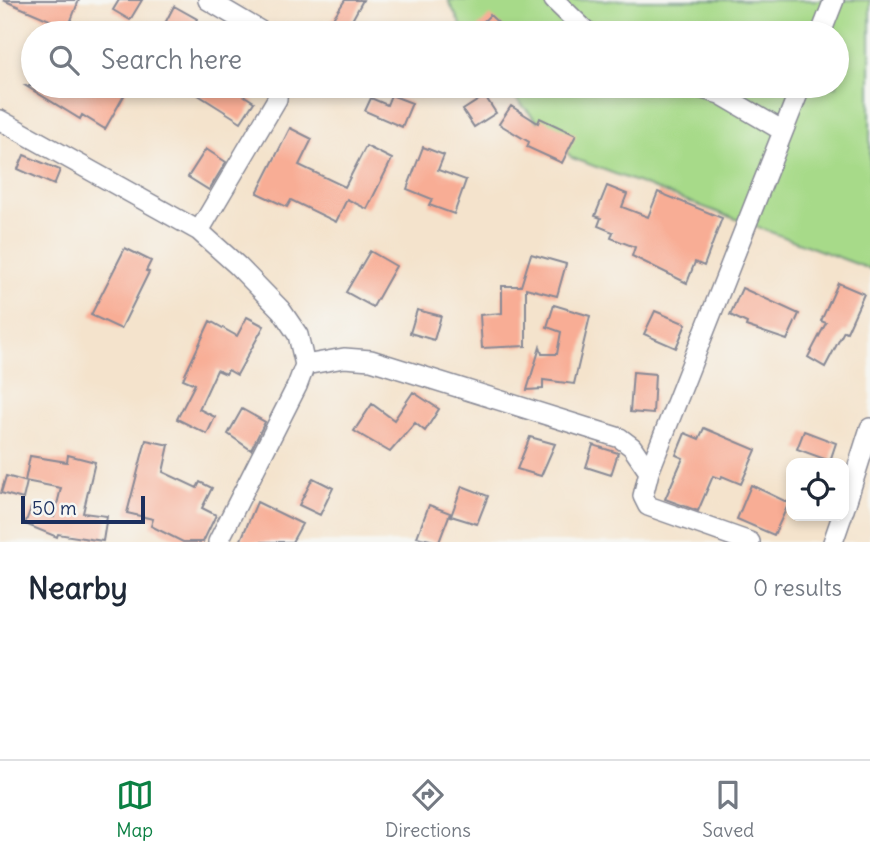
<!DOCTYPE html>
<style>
:root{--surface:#fff;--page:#f6f6f7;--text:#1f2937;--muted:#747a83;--line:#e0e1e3;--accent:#0b8043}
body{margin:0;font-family:Delius,sans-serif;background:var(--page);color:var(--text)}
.controls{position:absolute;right:21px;bottom:21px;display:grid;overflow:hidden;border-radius:14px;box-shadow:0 4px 10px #0003}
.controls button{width:63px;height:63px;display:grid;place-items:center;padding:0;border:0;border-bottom:2px solid var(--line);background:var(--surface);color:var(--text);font:35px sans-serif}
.scale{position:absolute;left:21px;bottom:18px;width:124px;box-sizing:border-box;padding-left:7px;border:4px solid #1b2f5e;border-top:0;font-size:19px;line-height:24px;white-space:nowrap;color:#1b2f5e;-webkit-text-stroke:5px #f6f6f2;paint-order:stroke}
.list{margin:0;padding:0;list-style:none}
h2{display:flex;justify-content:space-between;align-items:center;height:91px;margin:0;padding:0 28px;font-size:30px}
h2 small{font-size:23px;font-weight:400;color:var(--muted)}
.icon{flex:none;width:38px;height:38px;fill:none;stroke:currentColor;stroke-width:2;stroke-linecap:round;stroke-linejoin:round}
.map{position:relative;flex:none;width:870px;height:542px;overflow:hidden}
.search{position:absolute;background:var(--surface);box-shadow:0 4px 10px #0003;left:21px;right:21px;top:21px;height:77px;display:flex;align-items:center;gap:18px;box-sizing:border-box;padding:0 24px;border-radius:38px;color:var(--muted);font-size:26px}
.sheet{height:217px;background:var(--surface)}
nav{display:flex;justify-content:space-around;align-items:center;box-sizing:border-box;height:98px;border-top:2px solid var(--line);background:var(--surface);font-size:19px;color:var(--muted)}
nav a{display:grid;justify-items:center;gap:4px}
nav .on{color:var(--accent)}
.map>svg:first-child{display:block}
</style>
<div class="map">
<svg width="870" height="542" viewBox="0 0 870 542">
<rect width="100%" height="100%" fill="#f6f6f2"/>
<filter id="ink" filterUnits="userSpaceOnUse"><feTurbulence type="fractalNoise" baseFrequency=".0143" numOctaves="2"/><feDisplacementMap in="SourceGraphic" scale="14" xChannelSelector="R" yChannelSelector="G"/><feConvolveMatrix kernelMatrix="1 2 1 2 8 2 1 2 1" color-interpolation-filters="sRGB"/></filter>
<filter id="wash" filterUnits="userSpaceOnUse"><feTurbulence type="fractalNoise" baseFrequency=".00686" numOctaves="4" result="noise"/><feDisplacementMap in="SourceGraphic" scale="28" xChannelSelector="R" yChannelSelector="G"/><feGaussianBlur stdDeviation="1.57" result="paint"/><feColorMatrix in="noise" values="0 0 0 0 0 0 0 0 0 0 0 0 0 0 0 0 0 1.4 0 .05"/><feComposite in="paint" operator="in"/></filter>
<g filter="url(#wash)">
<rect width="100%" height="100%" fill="#f4e3cc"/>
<path fill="#a7da89" stroke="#618474" stroke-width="2" d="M448 0H870V269L572 158 504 86H837V33H465Z"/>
<g id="blocks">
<path fill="#f8ad95" d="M3 0H79L68 28Z
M119 0H142L130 20 113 10Z
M345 0H363L345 33H338L328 26Z
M174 6 197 19 190 33H160Z
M490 15 509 33H472Z
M26 86H116L126 92 105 129 82 115 80 119Z
M184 86H229L254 102 241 122Z
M391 95 412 103 402 127 365 111 371 98 387 105Z
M485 96 496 113 474 127 463 110Z
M511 106 538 123 540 118 576 135 562 163 527 147 529 142 499 124Z
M290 128 312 139 299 165 345 187 366 146 392 159 367 209 347 199 336 222 291 200 287 207 257 193Z
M423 147 444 155 438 170 466 180 454 214 429 205 432 199 407 189Z
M206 149 226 162 209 190 188 177Z
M24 155 60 170 54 185 18 169Z
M607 186 627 194 622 207 648 217 658 192 722 218 704 266 695 262 687 283 632 256 635 247 611 238 613 232 598 226 601 218 595 216Z
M125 248 151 261 146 271 149 272 121 329 91 315Z
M370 251 396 266 373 307 346 292Z
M531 254 566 264 557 296 526 288V346L482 348 480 315 502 313V286H521Z
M838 283 864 294 847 332 844 331 825 367 808 357 826 323 821 321Z
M742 288 799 314 787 340 746 326 747 323 730 315Z
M554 305 590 316 574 384 543 380V389L527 390 540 347 542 354H557L561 332 547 327Z
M417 310 441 316 434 340 410 333Z
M655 311 686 324 676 348 644 334Z
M247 317 264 326 237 375 228 370 226 374 217 370 199 409 215 417 207 434 177 419 195 384 183 379 210 321 237 336Z
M633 372 655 374 653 414 630 412Z
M413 392 439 409 425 431 415 423 390 452 354 431 372 404 394 420Z
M242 409 265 422 251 450 228 434Z
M704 428 756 450 741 484 722 476 721 479 713 476 698 511 665 499 683 458 676 455 685 433 699 439Z
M804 431 836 443 830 461 797 449Z
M530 437 555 444 541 476 517 469Z
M146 440 169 445 163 472 197 488 200 482 212 488 202 508 216 515 203 542H183L151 526 153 519 127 513Z
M593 445 618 453 611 475 586 467Z
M68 455 95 462 83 513 107 516 103 541 58 534 57 537 25 524 31 508 54 517 61 488 25 481 30 456 67 462Z
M6 476 27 482 23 499 1 493Z
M313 478 333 488 320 515 299 505Z
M751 485 789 503 774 535 737 519Z
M462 486 488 496 477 524 451 516Z
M257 502 302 524 292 542H240Z
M429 505 450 513 439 542 417 537Z"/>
</g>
</g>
<g filter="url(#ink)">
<use href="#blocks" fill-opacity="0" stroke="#888995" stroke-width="2"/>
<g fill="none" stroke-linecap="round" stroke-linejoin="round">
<g stroke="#888995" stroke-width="22">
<path id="minor" d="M208 0 264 33
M554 0 588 33
M821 33 834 0
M692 86 720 94 783 131
M0 120 199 231 238 266 281 310 298 335 305 365 297 386 218 542
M199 231 277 99 278 86
M305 365 344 358 371 360 620 438 632 447 649 472 643 496 648 506 750 542
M649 472 801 86
M844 510 870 428
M833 542 842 516"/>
</g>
<use href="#minor" stroke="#fff" stroke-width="19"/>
</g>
</g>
</svg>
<div class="controls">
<button><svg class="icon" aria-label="locate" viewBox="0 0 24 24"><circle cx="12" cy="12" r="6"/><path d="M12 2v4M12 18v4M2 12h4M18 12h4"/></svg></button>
</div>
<div class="scale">50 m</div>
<div class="search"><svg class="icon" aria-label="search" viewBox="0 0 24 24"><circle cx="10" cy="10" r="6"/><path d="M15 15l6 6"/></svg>Search here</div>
</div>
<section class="sheet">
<h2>Nearby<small>0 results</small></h2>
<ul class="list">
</ul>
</section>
<nav>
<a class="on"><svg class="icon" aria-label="map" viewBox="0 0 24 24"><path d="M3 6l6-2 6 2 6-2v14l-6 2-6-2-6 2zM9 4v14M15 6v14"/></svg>Map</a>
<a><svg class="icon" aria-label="directions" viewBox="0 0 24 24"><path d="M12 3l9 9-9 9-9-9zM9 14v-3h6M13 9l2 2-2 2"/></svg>Directions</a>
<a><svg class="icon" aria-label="saved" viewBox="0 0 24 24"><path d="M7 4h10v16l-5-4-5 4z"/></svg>Saved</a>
</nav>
